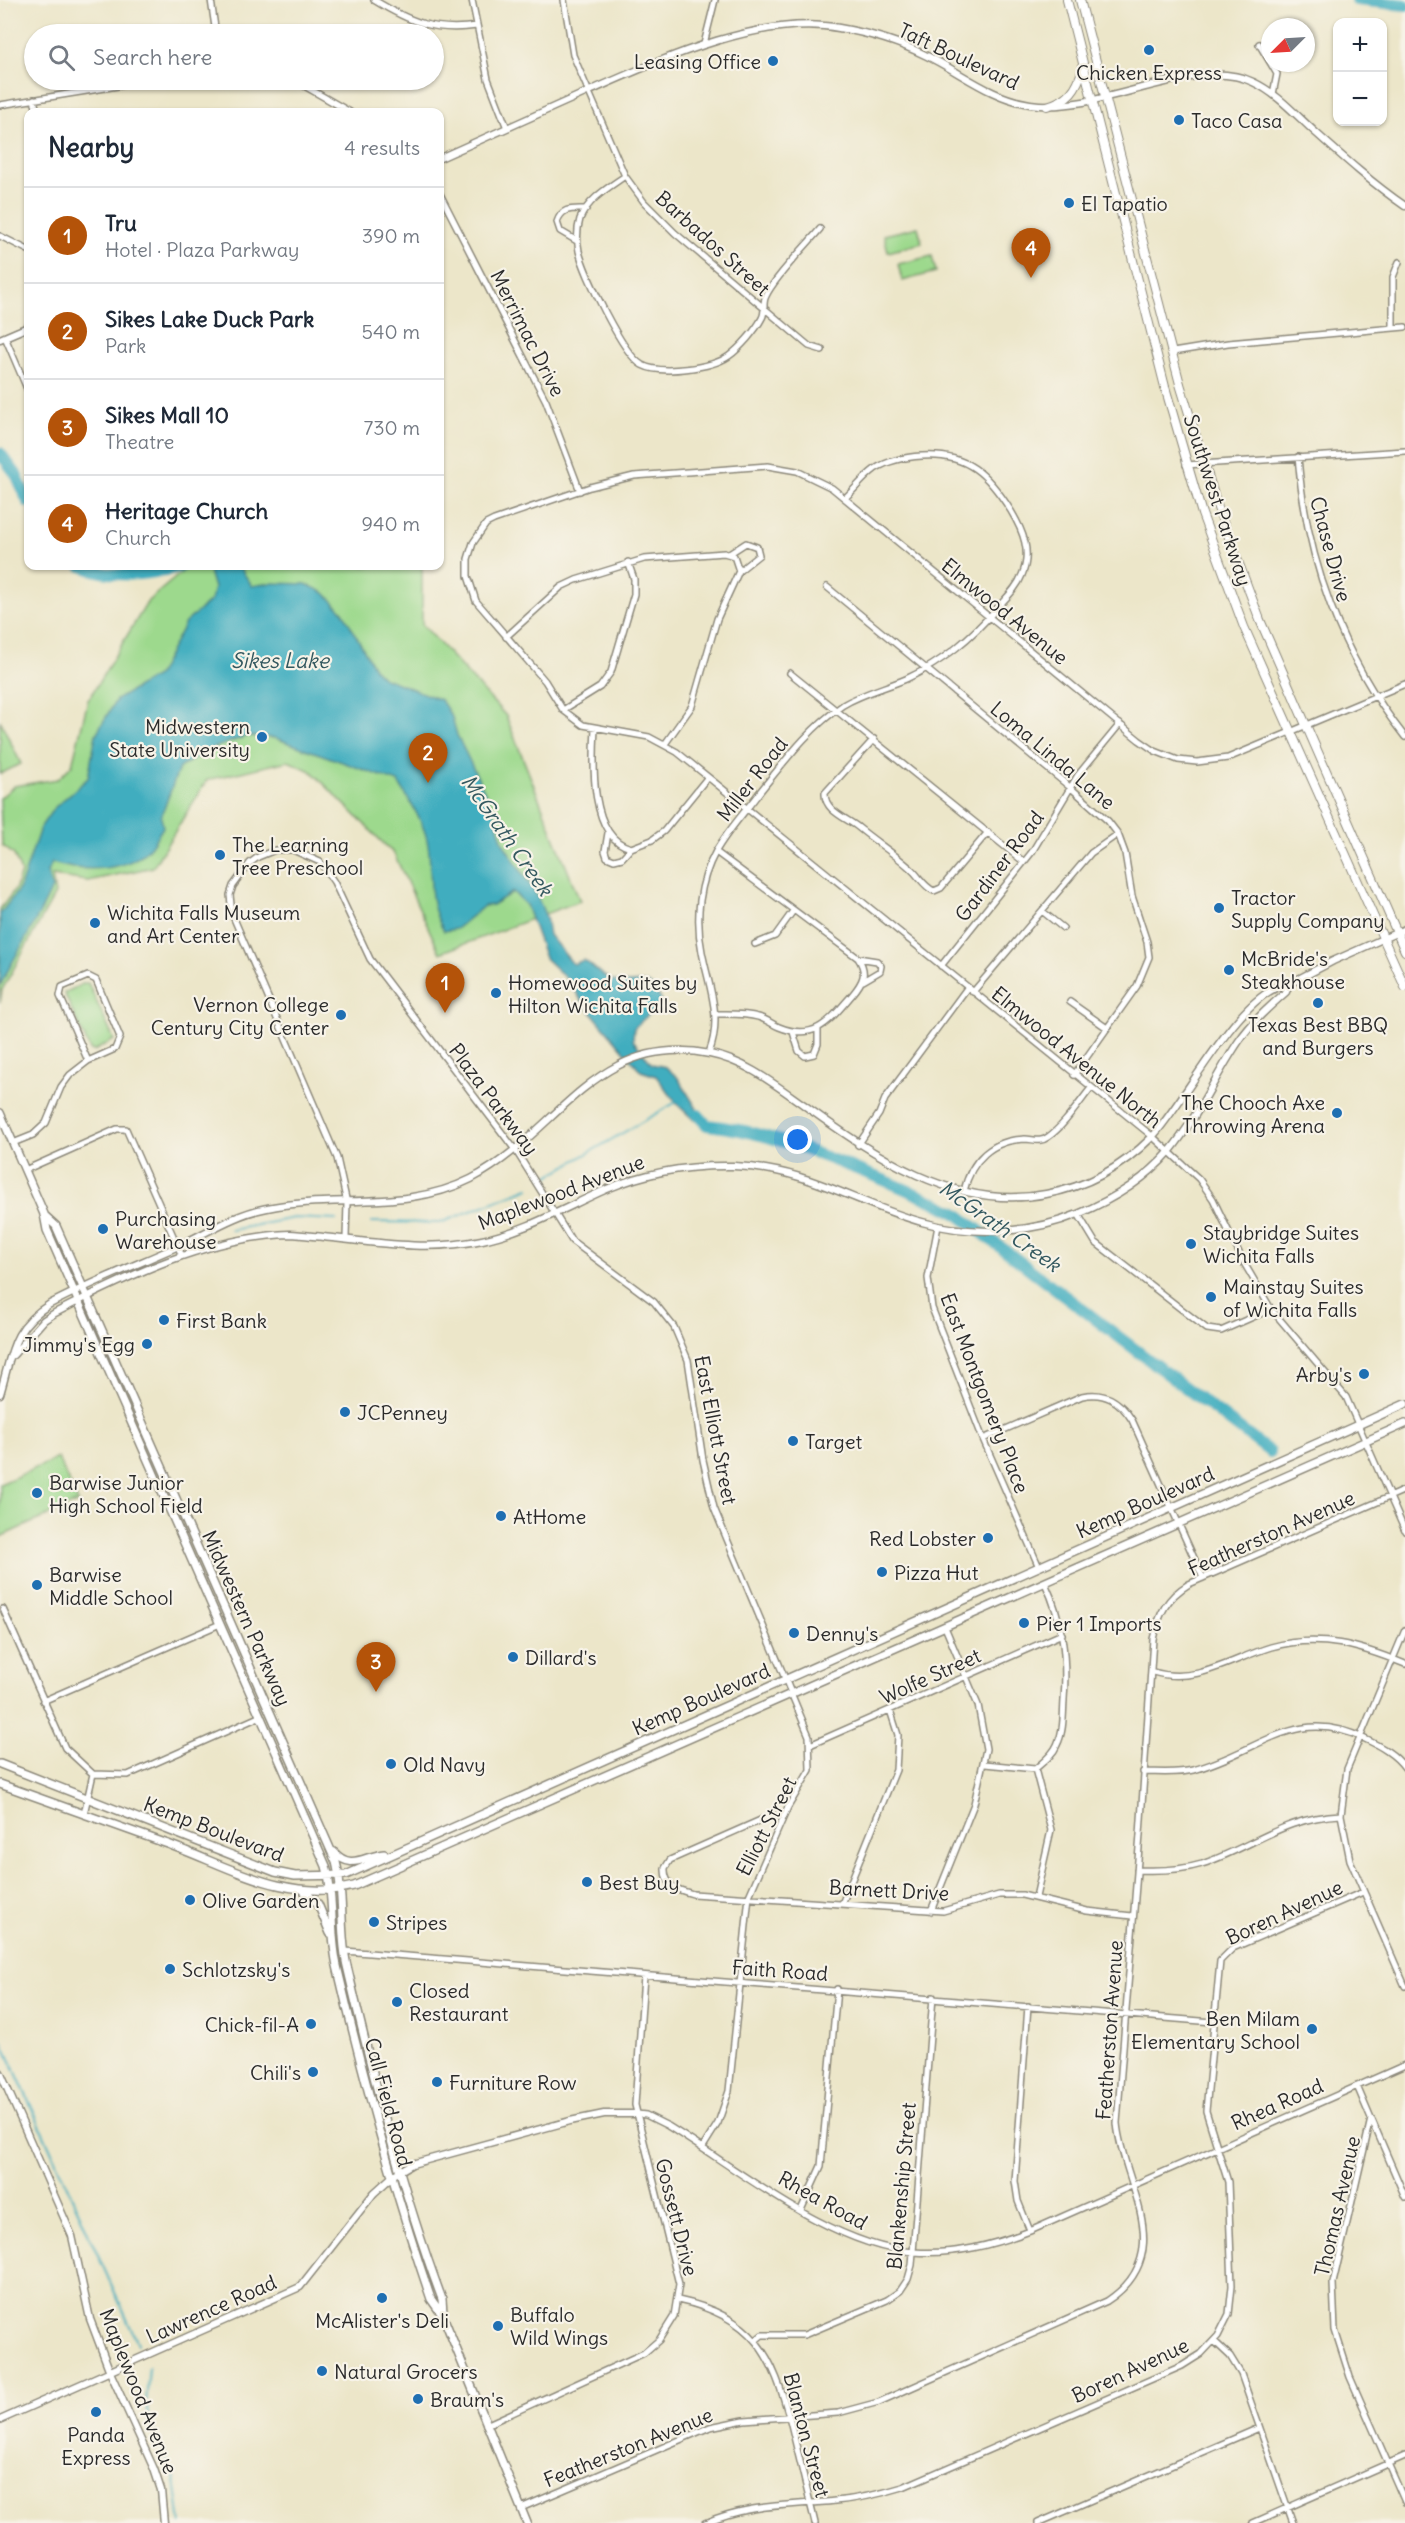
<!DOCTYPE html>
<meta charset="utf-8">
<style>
:root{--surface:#fff;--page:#f2f2f3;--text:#1f2937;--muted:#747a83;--line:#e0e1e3;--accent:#b45309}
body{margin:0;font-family:Delius,sans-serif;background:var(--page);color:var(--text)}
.controls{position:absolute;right:18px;top:18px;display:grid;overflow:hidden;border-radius:12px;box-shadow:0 2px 4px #0004}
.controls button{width:54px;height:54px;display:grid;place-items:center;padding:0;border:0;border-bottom:2px solid var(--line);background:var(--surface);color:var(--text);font:30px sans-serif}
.compass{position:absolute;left:1261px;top:18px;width:54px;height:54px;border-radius:50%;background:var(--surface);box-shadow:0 2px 4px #0004;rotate:246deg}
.you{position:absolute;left:798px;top:1140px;width:21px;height:21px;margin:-15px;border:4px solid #fff;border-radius:50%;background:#1a73e8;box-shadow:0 0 0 9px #1a73e833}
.badge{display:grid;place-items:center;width:39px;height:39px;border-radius:50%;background:var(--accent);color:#fff;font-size:20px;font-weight:700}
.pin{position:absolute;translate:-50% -50px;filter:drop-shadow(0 2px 3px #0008)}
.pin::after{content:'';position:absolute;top:32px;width:21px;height:18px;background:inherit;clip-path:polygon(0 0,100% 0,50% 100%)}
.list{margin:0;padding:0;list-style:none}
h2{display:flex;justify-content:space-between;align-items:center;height:78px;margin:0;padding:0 24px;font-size:26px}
h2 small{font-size:20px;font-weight:400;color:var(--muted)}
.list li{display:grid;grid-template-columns:39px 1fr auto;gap:18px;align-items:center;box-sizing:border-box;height:96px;padding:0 24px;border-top:2px solid var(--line)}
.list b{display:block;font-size:22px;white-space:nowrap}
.list p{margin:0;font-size:20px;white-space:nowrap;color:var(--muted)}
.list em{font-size:20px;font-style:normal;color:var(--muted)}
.icon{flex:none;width:33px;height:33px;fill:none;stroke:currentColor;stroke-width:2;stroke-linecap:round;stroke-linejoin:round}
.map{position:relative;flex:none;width:1405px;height:2523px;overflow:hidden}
.search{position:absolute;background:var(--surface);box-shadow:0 2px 4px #0004;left:24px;top:24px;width:420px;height:66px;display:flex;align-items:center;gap:15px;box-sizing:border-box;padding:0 21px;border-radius:33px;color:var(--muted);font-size:22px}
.panel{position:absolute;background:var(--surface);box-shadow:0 2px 4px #0004;left:24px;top:108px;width:420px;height:462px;border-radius:12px}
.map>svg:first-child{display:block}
</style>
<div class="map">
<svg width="1405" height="2523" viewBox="0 0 1405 2523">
<rect width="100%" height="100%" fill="#f7f3e8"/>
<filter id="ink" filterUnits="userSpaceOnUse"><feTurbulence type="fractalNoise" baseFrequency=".0167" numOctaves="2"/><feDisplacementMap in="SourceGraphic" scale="12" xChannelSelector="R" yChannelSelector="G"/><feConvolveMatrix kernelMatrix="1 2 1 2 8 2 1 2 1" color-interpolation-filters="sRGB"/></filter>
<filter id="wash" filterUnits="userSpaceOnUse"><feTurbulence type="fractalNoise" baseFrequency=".008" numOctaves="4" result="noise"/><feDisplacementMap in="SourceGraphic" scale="24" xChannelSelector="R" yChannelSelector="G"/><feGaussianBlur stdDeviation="1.35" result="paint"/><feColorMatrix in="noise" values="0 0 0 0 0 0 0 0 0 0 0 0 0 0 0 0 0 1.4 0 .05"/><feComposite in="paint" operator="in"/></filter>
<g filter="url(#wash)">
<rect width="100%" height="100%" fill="#ece6c9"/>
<path fill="#9dd98d" stroke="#64825c" stroke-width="1.5" d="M918 227 922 243 888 252 884 235Z
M932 256 936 272 902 281 898 264Z
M189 566H422V624L506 716 580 901 440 953 394 854 311 771 288 761 207 780 153 867 88 881 52 876 55 894 2 990 0 1003V909L16 888 21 872 14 855 2 845 0 798 14 786 58 779 72 765 88 700 148 601Z
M0 720 21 764 0 774Z
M84 983H88L114 1040 94 1051 90 1050 64 993Z
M58 1458 78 1502 0 1537V1484Z"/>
<path fill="#41adbf" stroke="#366c75" stroke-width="1.5" d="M216 566H239L252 586 270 583 306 584 325 593 343 612 374 668 382 677 441 700 452 717 457 735 493 809 503 843 536 894 546 917 549 935 573 964 584 960C593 966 602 976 611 980 633 990 652 969 661 1003L634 1028 633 1040 652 1064 666 1067 678 1078 707 1125 693 1119 678 1105 656 1076 641 1071 581 1000 570 982 545 958 526 905 513 892 492 905 484 906 456 929 444 931C426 902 433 877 428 845 425 823 409 801 398 782L275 738 247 736 208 750 179 768 161 817 163 827C159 833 155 841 150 847 128 873 81 872 52 863L47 872 52 888C37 922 16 953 0 986V914L20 888 40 828 53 809 88 778 96 734 116 700 158 675 185 623 211 600 214 588 208 568Z"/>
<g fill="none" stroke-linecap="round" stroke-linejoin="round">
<path stroke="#41adbf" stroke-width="2" d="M545 1178 678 1101
M371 1222 440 1223 529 1188
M231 1230 294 1218 336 1220
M0 2037 138 2344
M149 2367 146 2403 151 2424 175 2480 181 2523"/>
<path stroke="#41adbf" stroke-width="12" d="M1356 0 1405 5
M0 453 16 474 28 502
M81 566C114 579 148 576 181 566
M698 1115 707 1125C758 1130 803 1148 851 1167 887 1181 922 1195 956 1213L1270 1452"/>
</g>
</g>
<g filter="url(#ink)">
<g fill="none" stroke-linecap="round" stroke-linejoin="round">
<g stroke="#8c887a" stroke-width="8">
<path id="minor" d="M211 0 216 34
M374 0C410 22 434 32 477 26
M472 0 488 79 507 128
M564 0 573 55 625 176 644 202 675 233 809 346 822 350
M704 44 715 0
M1259 44 1277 74 1273 94
M294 80 350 112
M34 99 37 112
M0 105 155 80
M625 176C608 188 588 199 580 219 577 229 577 241 579 251 584 273 623 355 642 365 661 375 712 368 729 356 740 348 756 330 762 318 766 311 762 302 766 296 774 278 806 246 820 229
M440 194 546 401 580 491
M0 236 28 250
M577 241 560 231 557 222C562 207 572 209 586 209
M1393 327V277L1399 262
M5 337 28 391
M1173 352 1228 343 1405 327
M1298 457C1306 559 1341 656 1405 737
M1186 465 1405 451
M729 554 746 543 757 547 759 555 739 571
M827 587 1071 788 1108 821 1118 834 1125 853 1132 896 1147 942 1149 957 1137 986 1074 1075
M506 637 561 587 576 580 644 559 724 553 734 556 739 571 717 619 692 706 665 744
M790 673 1024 862
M1405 684 1228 758 1197 762 1178 760 1155 751 1139 740 832 488 797 471 768 466 634 476 590 487 494 520 486 524 473 543 468 559V576L476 601 545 681 563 710 583 725 649 737 677 752 1152 1136 1199 1179 1213 1199 1244 1263 1271 1309 1346 1397 1405 1531
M563 710 600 687 611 672 634 594V579L628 562
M595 728C593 762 589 838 631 848L652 840 664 831 707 778
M874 739 825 793C824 811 847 818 859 828 876 842 895 854 911 869 919 876 924 887 934 891L941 888 988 832
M608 833 605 851 607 857 614 860 622 858 631 848
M716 852 858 958C868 973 863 982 852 995 830 1020 816 1042 779 1027 772 1024 766 1019 758 1017 745 1013 730 1014 716 1014
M1042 911 1063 928
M755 944 775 936 793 911
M858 958 877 961 881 966 880 971 863 981
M941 966 1032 852 1078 775 1120 724
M88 976 96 980 120 1037 115 1049 88 1061 60 996 62 987Z
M973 992 1091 853 1118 834
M1070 1002 1107 1028
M793 1032 799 1051 805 1056 814 1054 818 1044V1029
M709 1053C723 1017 709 988 702 952 695 918 699 882 716 851 728 830 745 812 759 793 785 761 808 729 843 705 863 693 885 688 906 679 943 662 971 638 998 607 1007 597 1017 588 1022 575 1032 552 1023 531 1011 511 988 474 967 453 922 456 905 457 889 460 875 469 864 477 855 489 845 498
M13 1143 33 1135 46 1123 61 1087 70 1075 88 1061
M858 1145 879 1114 885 1099 967 988
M25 1170 117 1129H126L182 1256
M964 1191C971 1160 992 1140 1025 1139 1033 1139 1040 1143 1048 1137 1064 1126 1078 1104 1091 1088
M1078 1214 1095 1242 1207 1329 1221 1331 1271 1309
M938 1226 928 1278 932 1308 983 1439 1039 1567
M346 1238 347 1203 337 1158 232 914 230 895 233 886 250 863 258 857 275 850H293L320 862 334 882 370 959 516 1151 572 1241 654 1302 674 1327 688 1360 703 1460 714 1508 809 1736 810 1770 788 1807 749 1896 729 2091 718 2123 703 2147
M983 1439 1082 1396C1105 1391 1120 1401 1132 1420L1203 1578
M3 1609 65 1748 93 1774 84 1814
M1405 1630 1347 1769 1341 1815 1350 1860 1405 1986
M1153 1672C1196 1685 1231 1659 1271 1647 1319 1633 1361 1646 1405 1664
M43 1701 220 1624
M810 1745 1062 1634
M985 1764 1035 1769
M1143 1772C1159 1772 1177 1774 1193 1770 1257 1754 1295 1704 1365 1739 1380 1746 1395 1754 1405 1768
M93 1774 128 1775 261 1716
M784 1816 772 1815 670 1860 665 1868C664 1886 678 1890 693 1894L943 1911 999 1895H1022L1087 1911 1132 1916
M1137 1870C1159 1871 1182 1870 1202 1864 1253 1847 1284 1817 1341 1815
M1036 1897 1051 1830 1035 1769C1043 1762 1053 1755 1057 1745 1064 1731 1063 1715 1064 1700 1067 1658 1063 1621 1045 1583
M842 1904 896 1770 898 1735 890 1710
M931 1911 974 1804 986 1749 978 1705 945 1627
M345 1951 1213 2022
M1028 2006 1015 2181 1018 2201 1030 2231
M1357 2086 1371 2119 1333 2283 1335 2330 1350 2377 1405 2502
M637 2114 646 2115 668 2126C738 2169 832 2247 914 2252 955 2255 993 2245 1030 2231L1405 2065
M1372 2120 1405 2197
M801 2210 821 2166 837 1989
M678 2300C754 2316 773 2355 791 2424 799 2457 807 2490 815 2523
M756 2340 762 2335H804L887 2300 900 2291 908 2279 912 2265 933 1997
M1214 2341 1230 2356 1241 2374 1293 2523
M486 2425 644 2353 659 2340 674 2316 679 2284 635 2105 644 1976
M521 2508 710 2427 744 2420 838 2413 879 2402 1107 2301C1180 2253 1122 2184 1117 2123L1140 1835 1153 1639C1159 1614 1166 1598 1189 1584L1405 1490
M705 2523C747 2504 790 2506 835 2501 859 2499 880 2494 903 2487L1182 2366 1201 2354 1218 2336 1229 2314 1232 2286 1228 2182 1206 2111 1220 1961 1233 1948 1363 1892
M1038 2523 1259 2428
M1253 2523 1405 2456"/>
</g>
<g stroke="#8c887a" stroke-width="9">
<path id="tertiary" d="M440 158C488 136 537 115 585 93 656 62 760 13 839 28 868 33 899 42 925 55 961 72 990 98 1030 104 1102 115 1194 54 1253 82 1277 93 1296 115 1315 132 1344 158 1373 184 1405 206
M0 339 28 327
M13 1355 44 1320 55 1313C127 1276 208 1237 290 1234 353 1238 419 1254 482 1240 526 1231 566 1207 607 1189 646 1172 691 1165 734 1166 808 1168 856 1204 922 1222 972 1236 1030 1234 1078 1214 1112 1200 1146 1179 1170 1151 1198 1117 1215 1076 1239 1041 1252 1022 1269 1007 1286 992L1289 984
M0 1394C12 1354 11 1328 50 1304 90 1283 133 1266 174 1248 205 1234 234 1214 267 1208 335 1194 406 1212 471 1179 558 1134 596 1031 710 1054 746 1061 774 1084 804 1105 873 1155 956 1212 1046 1194 1087 1187 1123 1166 1152 1137 1185 1103 1240 989 1289 984L1333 961 1405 929
M0 2072 72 2236 90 2319 110 2372 154 2469 161 2490 164 2523
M0 2420 300 2287 374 2193 395 2174 412 2164 570 2121 604 2114H637"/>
</g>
<g stroke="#8c887a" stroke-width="10">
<path id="secondary" d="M0 1113 44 1214 47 1230 326 1866C335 1899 329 1935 338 1970 364 2081 394 2191 431 2299L443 2316 527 2523
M44 1215 56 1226 336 1862C345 1897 339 1932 347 1966 373 2077 402 2192 442 2299L443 2313
M0 1764 275 1872 295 1876 346 1875 1405 1404
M0 1784C55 1804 110 1823 165 1843 227 1865 285 1903 354 1886L1405 1424
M334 1852C351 1871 364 1856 384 1854
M303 1890 318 1904 330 1933"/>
</g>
<g stroke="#8c887a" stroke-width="10">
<path id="primary" d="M1067 0 1165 387 1202 514 1244 627 1405 987
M1080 0 1180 384 1218 508 1260 620 1405 951
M1047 106C1069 100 1077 89 1083 68"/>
</g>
<use href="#minor" stroke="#fff" stroke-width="5"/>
<use href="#tertiary" stroke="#fff" stroke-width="6"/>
<use href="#secondary" stroke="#fff" stroke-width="7"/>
<use href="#primary" stroke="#fff" stroke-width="8"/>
</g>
</g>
<g fill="#1f6fb2" stroke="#f7f3e8" stroke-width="2">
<circle cx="1149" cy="50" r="6"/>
<circle cx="773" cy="61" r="6"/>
<circle cx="1179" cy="120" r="6"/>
<circle cx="1069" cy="203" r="6"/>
<circle cx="262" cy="737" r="6"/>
<circle cx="220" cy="855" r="6"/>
<circle cx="1219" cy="908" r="6"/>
<circle cx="95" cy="923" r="6"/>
<circle cx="1229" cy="970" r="6"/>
<circle cx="496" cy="993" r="6"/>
<circle cx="1318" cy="1003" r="6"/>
<circle cx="341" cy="1015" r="6"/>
<circle cx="1337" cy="1113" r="6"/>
<circle cx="103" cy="1229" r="6"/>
<circle cx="1191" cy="1244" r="6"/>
<circle cx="1211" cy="1297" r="6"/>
<circle cx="164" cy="1320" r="6"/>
<circle cx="147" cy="1344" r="6"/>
<circle cx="1364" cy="1374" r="6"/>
<circle cx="345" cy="1412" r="6"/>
<circle cx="793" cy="1441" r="6"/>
<circle cx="37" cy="1493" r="6"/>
<circle cx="501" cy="1516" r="6"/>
<circle cx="988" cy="1538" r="6"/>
<circle cx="882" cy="1572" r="6"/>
<circle cx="37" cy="1585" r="6"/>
<circle cx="1024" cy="1623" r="6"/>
<circle cx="794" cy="1633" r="6"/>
<circle cx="513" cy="1657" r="6"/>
<circle cx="391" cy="1764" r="6"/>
<circle cx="587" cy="1882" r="6"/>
<circle cx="190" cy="1900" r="6"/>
<circle cx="374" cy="1922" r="6"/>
<circle cx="170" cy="1969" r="6"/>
<circle cx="397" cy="2002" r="6"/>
<circle cx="311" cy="2024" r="6"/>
<circle cx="1312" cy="2029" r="6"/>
<circle cx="313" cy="2072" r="6"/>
<circle cx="437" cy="2082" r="6"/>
<circle cx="382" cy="2298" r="6"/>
<circle cx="498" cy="2326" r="6"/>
<circle cx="322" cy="2371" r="6"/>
<circle cx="418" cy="2399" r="6"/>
<circle cx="96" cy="2412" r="6"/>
</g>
<g text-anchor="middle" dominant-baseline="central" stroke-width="4.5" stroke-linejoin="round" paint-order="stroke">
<g font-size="20" fill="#2b2b2b" stroke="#f7f3e8">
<text transform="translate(959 56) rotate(25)">Taft Boulevard</text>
<text transform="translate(713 243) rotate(42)">Barbados Street</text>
<text transform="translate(528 333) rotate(63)">Merrimac Drive</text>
<text transform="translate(1218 500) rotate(72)">Southwest Parkway</text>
<text transform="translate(1331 549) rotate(75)">Chase Drive</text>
<text transform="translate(1005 611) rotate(39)">Elmwood Avenue</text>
<text transform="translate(1053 755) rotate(40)">Loma Linda Lane</text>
<text transform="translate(752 779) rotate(-52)">Miller Road</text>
<text transform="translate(999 866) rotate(-53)">Gardiner Road</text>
<text transform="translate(1077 1057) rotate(39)">Elmwood Avenue North</text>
<text transform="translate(494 1099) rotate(53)">Plaza Parkway</text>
<text transform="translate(561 1192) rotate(-21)">Maplewood Avenue</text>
<text transform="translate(985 1393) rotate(69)">East Montgomery Place</text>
<text transform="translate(716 1430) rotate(79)">East Elliott Street</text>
<text transform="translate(1145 1502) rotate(-24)">Kemp Boulevard</text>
<text transform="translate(1271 1533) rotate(-24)">Featherston Avenue</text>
<text transform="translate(247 1618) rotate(66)">Midwestern Parkway</text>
<text transform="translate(930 1676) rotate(-24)">Wolfe Street</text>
<text transform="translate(701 1699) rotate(-24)">Kemp Boulevard</text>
<text transform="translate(766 1826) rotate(-63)">Elliott Street</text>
<text transform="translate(214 1829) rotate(21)">Kemp Boulevard</text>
<text transform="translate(889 1890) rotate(3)">Barnett Drive</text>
<text transform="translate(1284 1912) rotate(-25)">Boren Avenue</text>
<text transform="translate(780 1970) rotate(4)">Faith Road</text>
<text transform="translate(1109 2030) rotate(-86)">Featherston Avenue</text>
<text transform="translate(389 2102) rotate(75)">Call Field Road</text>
<text transform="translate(1277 2104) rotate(-24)">Rhea Road</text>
<text transform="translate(901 2186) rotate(-85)">Blankenship Street</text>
<text transform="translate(823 2200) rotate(29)">Rhea Road</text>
<text transform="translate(1337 2206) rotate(-77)">Thomas Avenue</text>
<text transform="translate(677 2217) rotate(76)">Gossett Drive</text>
<text transform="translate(211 2309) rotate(-24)">Lawrence Road</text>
<text transform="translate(1130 2370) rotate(-25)">Boren Avenue</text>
<text transform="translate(139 2391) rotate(68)">Maplewood Avenue</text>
<text transform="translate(807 2435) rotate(75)">Blanton Street</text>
<text transform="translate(628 2447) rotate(-22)">Featherston Avenue</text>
</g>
<g font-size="20" fill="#2b2b2b" stroke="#f7f3e8" text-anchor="start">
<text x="761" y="61" text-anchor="end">Leasing Office</text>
<text x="1149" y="72" text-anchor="middle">Chicken Express</text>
<text x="1191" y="120">Taco Casa</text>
<text x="1081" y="203">El Tapatio</text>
<text x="250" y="726" text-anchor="end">Midwestern<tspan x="250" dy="23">State University</tspan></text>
<text x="232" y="844">The Learning<tspan x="232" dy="23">Tree Preschool</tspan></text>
<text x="1231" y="897">Tractor<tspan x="1231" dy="23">Supply Company</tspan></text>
<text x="107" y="912">Wichita Falls Museum<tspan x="107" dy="23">and Art Center</tspan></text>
<text x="1241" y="958">McBride's<tspan x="1241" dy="23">Steakhouse</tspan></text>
<text x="508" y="982">Homewood Suites by<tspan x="508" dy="23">Hilton Wichita Falls</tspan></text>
<text x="329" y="1004" text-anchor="end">Vernon College<tspan x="329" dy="23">Century City Center</tspan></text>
<text x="1318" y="1024" text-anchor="middle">Texas Best BBQ<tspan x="1318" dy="23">and Burgers</tspan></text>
<text x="1325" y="1102" text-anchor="end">The Chooch Axe<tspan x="1325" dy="23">Throwing Arena</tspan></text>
<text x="115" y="1218">Purchasing<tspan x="115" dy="23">Warehouse</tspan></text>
<text x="1203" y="1232">Staybridge Suites<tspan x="1203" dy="23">Wichita Falls</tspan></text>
<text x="1223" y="1286">Mainstay Suites<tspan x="1223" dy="23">of Wichita Falls</tspan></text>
<text x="176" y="1320">First Bank</text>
<text x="135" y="1344" text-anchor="end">Jimmy's Egg</text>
<text x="1352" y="1374" text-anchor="end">Arby's</text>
<text x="357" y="1412">JCPenney</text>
<text x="805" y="1441">Target</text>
<text x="49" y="1482">Barwise Junior<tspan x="49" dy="23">High School Field</tspan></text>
<text x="513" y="1516">AtHome</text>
<text x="976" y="1538" text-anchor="end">Red Lobster</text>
<text x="894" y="1572">Pizza Hut</text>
<text x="49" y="1574">Barwise<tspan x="49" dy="23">Middle School</tspan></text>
<text x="1036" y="1623">Pier 1 Imports</text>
<text x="806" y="1633">Denny's</text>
<text x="525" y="1657">Dillard's</text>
<text x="403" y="1764">Old Navy</text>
<text x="599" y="1882">Best Buy</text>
<text x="202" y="1900">Olive Garden</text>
<text x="386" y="1922">Stripes</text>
<text x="182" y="1969">Schlotzsky's</text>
<text x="409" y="1990">Closed<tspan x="409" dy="23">Restaurant</tspan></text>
<text x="1300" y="2018" text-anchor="end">Ben Milam<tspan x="1300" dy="23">Elementary School</tspan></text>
<text x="299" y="2024" text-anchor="end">Chick-fil-A</text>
<text x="301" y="2072" text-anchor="end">Chili's</text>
<text x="449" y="2082">Furniture Row</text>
<text x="510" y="2314">Buffalo<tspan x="510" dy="23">Wild Wings</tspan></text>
<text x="382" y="2320" text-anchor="middle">McAlister's Deli</text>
<text x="334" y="2371">Natural Grocers</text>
<text x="430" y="2399">Braum's</text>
<text x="96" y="2434" text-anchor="middle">Panda<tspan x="96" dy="23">Express</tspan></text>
</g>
<g font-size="21" font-style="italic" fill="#33585f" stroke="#f7f3e8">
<text x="280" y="660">Sikes Lake</text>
<text transform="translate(507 835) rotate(55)">McGrath Creek</text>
<text transform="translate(1000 1226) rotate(35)">McGrath Creek</text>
</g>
</g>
</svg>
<div class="controls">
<button>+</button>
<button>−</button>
</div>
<svg class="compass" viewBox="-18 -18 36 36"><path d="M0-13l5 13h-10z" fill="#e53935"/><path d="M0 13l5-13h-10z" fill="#747a83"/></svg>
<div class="you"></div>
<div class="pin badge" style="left:445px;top:1013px">1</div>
<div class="pin badge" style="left:428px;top:783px">2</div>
<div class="pin badge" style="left:376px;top:1692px">3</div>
<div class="pin badge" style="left:1031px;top:278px">4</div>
<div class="search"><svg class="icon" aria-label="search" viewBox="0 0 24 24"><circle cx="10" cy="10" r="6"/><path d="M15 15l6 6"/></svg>Search here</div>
<section class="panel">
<h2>Nearby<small>4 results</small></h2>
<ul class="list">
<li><span class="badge">1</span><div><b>Tru</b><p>Hotel · Plaza Parkway</p></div><em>390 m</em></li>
<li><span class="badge">2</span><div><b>Sikes Lake Duck Park</b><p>Park</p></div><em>540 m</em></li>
<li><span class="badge">3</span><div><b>Sikes Mall 10</b><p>Theatre</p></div><em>730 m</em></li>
<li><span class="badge">4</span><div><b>Heritage Church</b><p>Church</p></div><em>940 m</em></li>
</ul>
</section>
</div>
